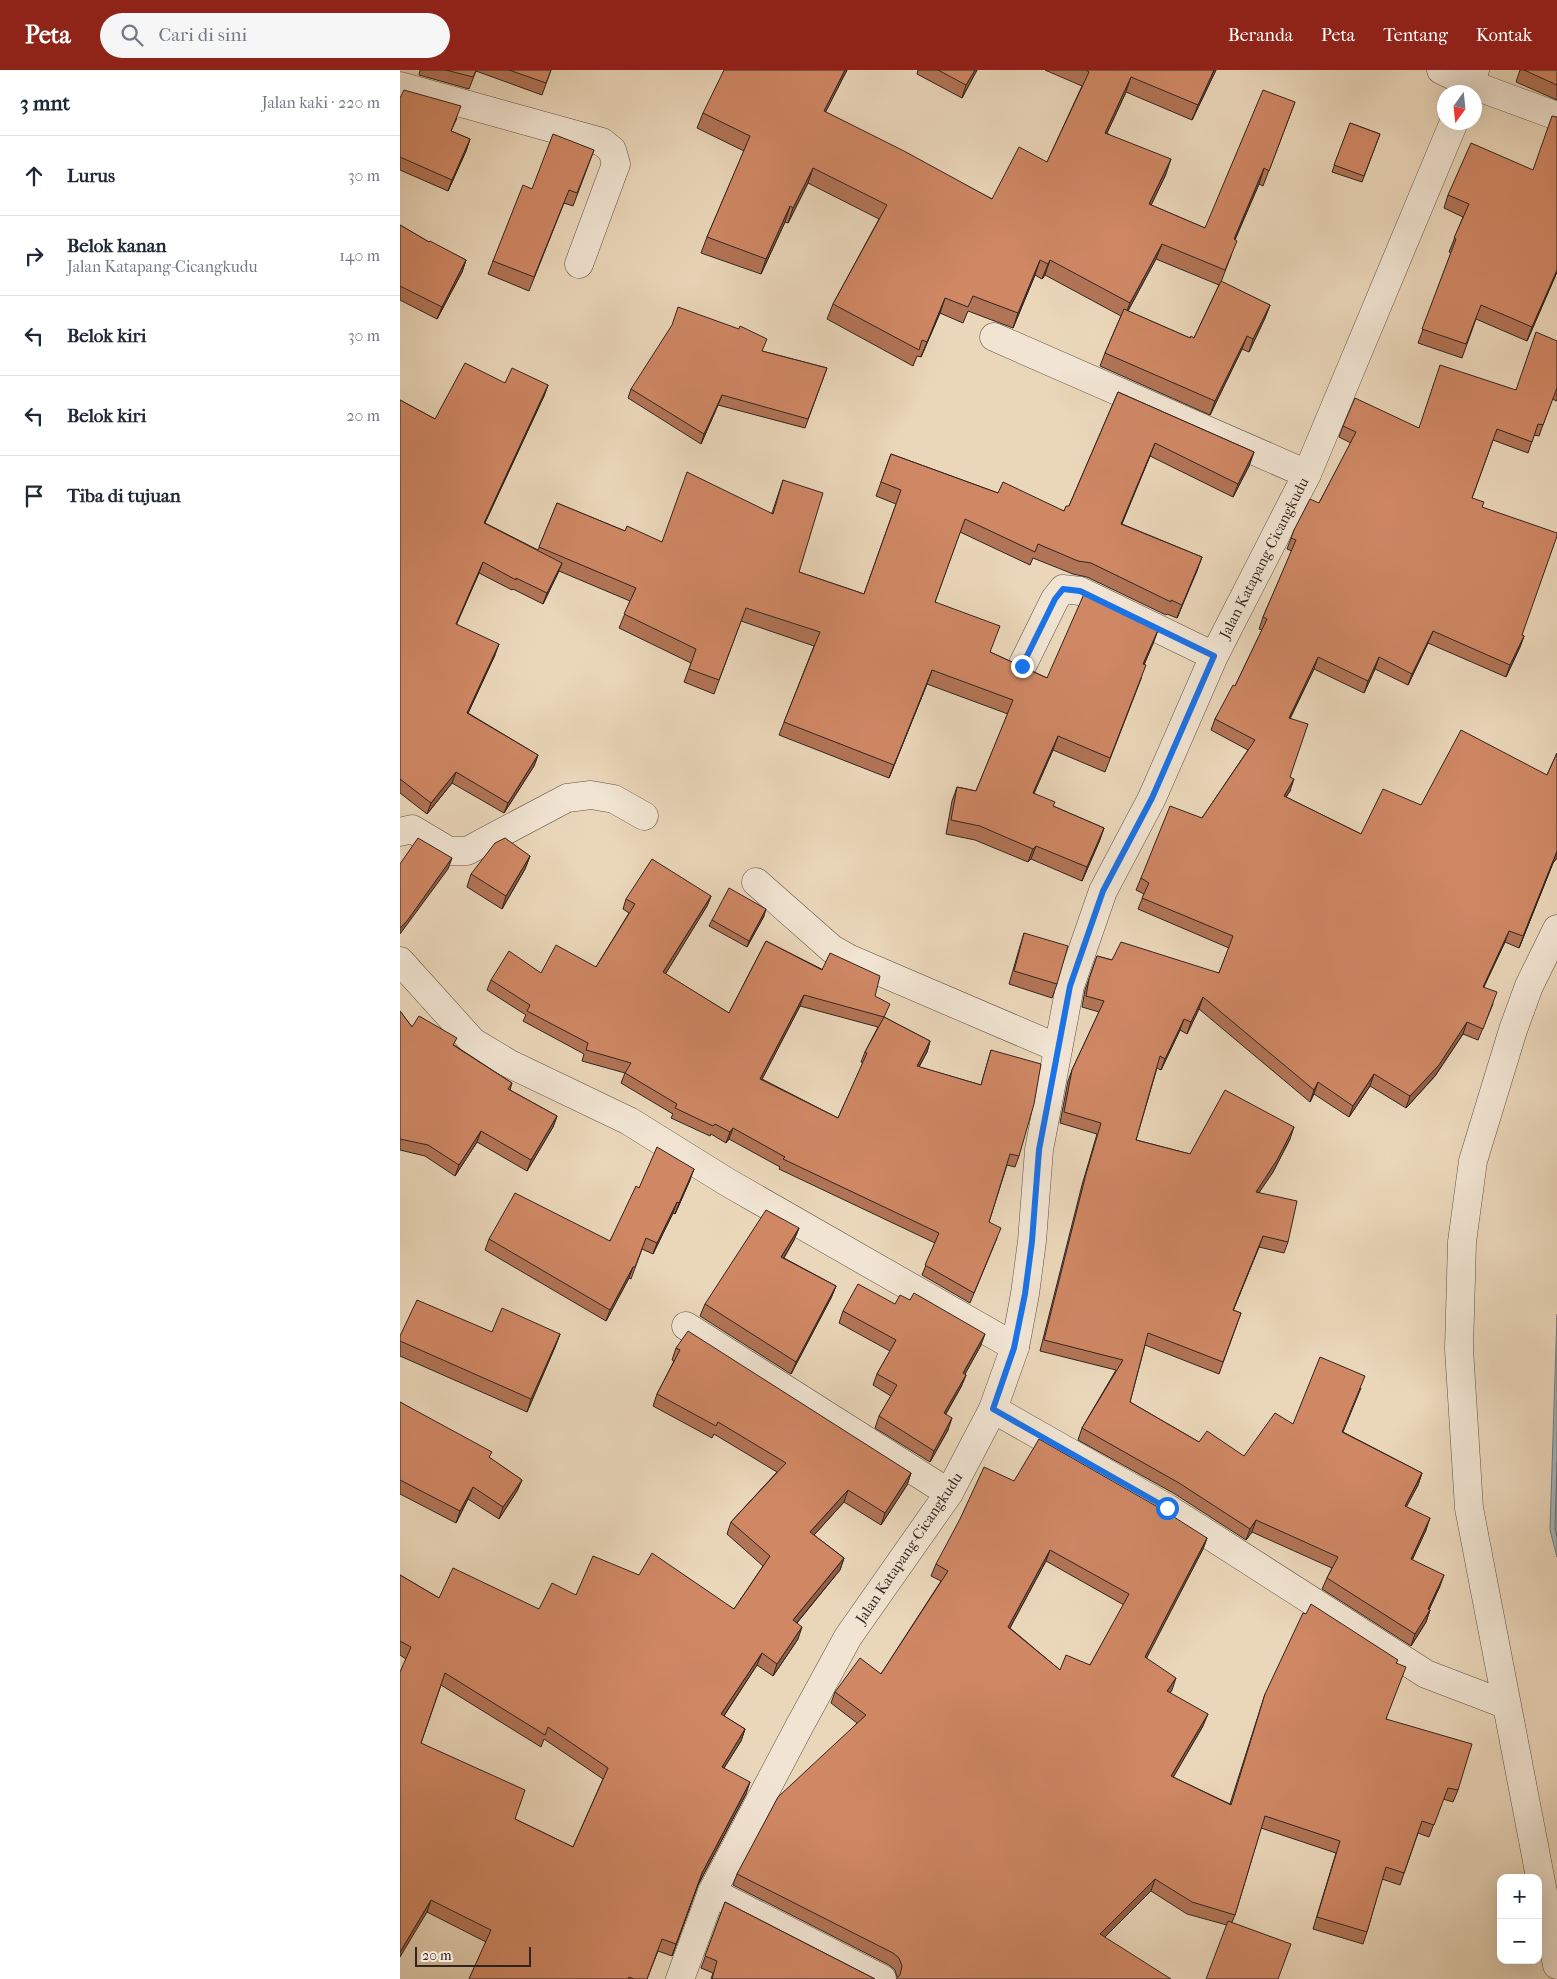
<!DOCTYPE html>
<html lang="id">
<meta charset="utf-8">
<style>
:root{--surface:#fff;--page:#f6f6f7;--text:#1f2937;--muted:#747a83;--line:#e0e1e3;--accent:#8f2418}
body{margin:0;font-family:"IM FELL French Canon",serif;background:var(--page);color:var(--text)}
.controls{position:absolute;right:15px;bottom:15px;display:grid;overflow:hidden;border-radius:10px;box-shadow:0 5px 20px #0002}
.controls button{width:45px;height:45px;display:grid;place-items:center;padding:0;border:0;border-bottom:1px solid var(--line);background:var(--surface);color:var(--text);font:25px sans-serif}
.compass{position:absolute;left:1037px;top:15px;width:45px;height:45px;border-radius:50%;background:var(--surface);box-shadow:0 5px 20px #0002;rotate:195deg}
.scale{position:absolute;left:15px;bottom:12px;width:116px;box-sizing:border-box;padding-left:5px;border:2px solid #312420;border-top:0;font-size:14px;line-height:18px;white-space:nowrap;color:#312420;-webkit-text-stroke:4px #f1e4d2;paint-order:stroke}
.stop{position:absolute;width:15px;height:15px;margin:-11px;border:4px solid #1a73e8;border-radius:50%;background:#fff}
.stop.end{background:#1a73e8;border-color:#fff;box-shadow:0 1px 5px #0008}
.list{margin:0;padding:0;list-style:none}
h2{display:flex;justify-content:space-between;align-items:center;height:65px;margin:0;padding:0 20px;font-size:21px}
h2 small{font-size:16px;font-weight:400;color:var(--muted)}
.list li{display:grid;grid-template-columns:32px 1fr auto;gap:15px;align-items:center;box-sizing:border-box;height:80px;padding:0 20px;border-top:1px solid var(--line)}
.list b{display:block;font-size:19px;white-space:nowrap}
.list p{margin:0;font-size:16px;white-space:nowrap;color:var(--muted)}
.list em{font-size:16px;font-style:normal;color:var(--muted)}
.icon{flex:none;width:28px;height:28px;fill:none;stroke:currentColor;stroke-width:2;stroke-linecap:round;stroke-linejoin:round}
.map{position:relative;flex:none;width:1157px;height:1909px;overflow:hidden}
header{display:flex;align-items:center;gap:30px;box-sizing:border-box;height:70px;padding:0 25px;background:var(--accent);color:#fff}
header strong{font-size:24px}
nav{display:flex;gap:28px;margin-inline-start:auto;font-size:18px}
.search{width:350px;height:45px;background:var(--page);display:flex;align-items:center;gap:12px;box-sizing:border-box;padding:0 18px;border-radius:28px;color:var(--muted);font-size:19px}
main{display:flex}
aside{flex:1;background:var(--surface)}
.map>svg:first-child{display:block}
</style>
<header>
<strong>Peta</strong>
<div class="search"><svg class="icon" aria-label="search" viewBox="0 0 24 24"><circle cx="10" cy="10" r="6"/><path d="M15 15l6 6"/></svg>Cari di sini</div>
<nav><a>Beranda</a><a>Peta</a><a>Tentang</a><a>Kontak</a></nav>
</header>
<main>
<aside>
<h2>3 mnt<small>Jalan kaki · 220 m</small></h2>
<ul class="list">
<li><svg class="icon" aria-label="ahead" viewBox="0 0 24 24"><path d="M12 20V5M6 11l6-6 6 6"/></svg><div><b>Lurus</b></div><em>30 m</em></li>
<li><svg class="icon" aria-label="right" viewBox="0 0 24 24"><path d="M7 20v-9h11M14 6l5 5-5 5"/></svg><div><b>Belok kanan</b><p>Jalan Katapang-Cicangkudu</p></div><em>140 m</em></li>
<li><svg class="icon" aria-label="left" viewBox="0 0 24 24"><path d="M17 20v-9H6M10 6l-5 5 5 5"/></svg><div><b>Belok kiri</b></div><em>30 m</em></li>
<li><svg class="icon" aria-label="left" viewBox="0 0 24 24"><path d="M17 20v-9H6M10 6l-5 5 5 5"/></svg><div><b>Belok kiri</b></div><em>20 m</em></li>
<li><svg class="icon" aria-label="arrive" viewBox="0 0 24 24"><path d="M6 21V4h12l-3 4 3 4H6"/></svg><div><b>Tiba di tujuan</b></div></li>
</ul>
</aside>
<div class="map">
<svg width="1157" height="1909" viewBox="0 0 1157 1909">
<rect width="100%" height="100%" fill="#ead6b9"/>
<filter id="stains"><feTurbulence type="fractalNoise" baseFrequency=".004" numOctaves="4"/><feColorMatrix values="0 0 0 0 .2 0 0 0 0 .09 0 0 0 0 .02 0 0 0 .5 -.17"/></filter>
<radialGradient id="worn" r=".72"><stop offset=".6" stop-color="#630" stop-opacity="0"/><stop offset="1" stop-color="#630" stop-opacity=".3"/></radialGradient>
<path fill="#9eb6bb" stroke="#727c7d" d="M1157 1244V1487L1150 1460Z"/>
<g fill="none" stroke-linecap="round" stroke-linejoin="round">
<path stroke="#686d6e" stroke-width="1" d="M1157 1392 1155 1459 1157 1467"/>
<g stroke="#5f5046" stroke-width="29">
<path id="minor" d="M1041 0 1070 14 1157 46
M0 16 202 72 212 80 216 94 179 194
M594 267 907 404
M622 596 655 529 663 519 680 521 814 586
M0 762 12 759 49 781H67L167 728 191 725 214 729 244 746
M356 812 432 879 448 888 658 978
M1157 859 1129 916 1113 960 1073 1091 1062 1172 1059 1279 1069 1438 1157 1895
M0 891 73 972 108 993 229 1051 327 1112 615 1277
M286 1256 549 1423
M593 1339 767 1438 1026 1604 1107 1635
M312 1822 482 1909"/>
</g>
<g stroke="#5f5046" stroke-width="29">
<path id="tertiary" d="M1067 22 1075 0
M280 1909 312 1822 400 1655 448 1567 549 1423 593 1339 615 1277 625 1224 632 1171 639 1080 670 916 703 821 752 728 814 586 907 404 1054 52"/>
</g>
<use href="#minor" stroke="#f1e4d2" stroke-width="28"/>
<use href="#tertiary" stroke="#f1e4d2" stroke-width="28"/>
</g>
<path fill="#b27456" stroke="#312420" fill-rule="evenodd" d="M20 0H151L142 25 76 1 69 19 19 5Z
M447 0 425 42 592 129 647 92 682 16 645 0H816L792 50 726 22 707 63 766 104 751 135 805 158 895 32 863 116 859 114 835 170 831 186 821 212 870 235 865 248 849 282 842 279 810 345 700 296 705 283 721 246 645 205 642 209 635 205 613 258 568 241 563 253 540 243 521 287 517 286 513 296 427 249 433 234 479 149 408 113 388 153 385 152 361 204 301 183 307 167 344 81 297 58 303 43ZM756 189 819 215 794 268H790L728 241Z
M518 0H577L562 28 517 4Z
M1120 0H1157V30L1116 12Z
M0 28 57 48 51 61 70 69 66 81 48 121 0 100Z
M950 53 980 64 962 112 932 102Z
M194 80 173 136 164 133 129 221 88 204 93 191 132 119Z
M1132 100 1157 202 1127 271 1076 249 1062 288 1018 273 1051 183 1049 182 1063 147 1044 138 1048 125Z
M0 155 29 172 66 190 62 202 37 249 0 230Z
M1157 271V331L1152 329 1139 366 1134 365 1128 383 1093 370 1072 428 1082 437 1122 565 1124 566 1120 577 1106 607 1028 573 1008 615 975 599 964 623 914 599 890 649V721L886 727 961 764 1021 735 1147 705 1157 683V788L1153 793 1119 878 1105 872 1084 917 1093 934 1078 970 1063 964 1035 1006 1006 1038 970 1016 949 1047 914 1024 910 1032 799 939 787 964 780 960 761 1000 757 998 736 1070 790 1084 890 1069 873 1102 859 1122 888 1172 884 1183 859 1177 833 1240 841 1243 819 1304 745 1275 730 1332 799 1372 844 1386 893 1354 961 1318 943 1362 1022 1403 1018 1415 1006 1437 1026 1460 1012 1490 1040 1516 1029 1540H1030L1026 1552 1011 1576 922 1519 927 1508 932 1498 852 1462 846 1470 775 1424 678 1370 682 1358 716 1300 640 1281 682 1115 697 1064 660 1053 668 1011 672 1000 699 942 682 937 685 920 697 886 712 890 819 903 829 878 738 839 744 824 736 820 741 808 802 748 848 680 811 660 815 649 835 616 862 560 859 559 863 547 892 481 887 479 894 460 919 433 951 373 939 367 943 356 1019 358 1116 320Z
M362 281 427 298 405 358 318 335 301 374 228 328 231 319Z
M105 313 148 315 144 326 85 453 138 480 157 433 225 461 262 472 372 443 383 410 399 502 464 524 496 434 476 426 491 384 598 423 664 441 669 436 718 322 854 382 849 396 833 427 750 386 722 454 802 487 777 548 767 544 766 545 687 507 673 504 633 488 630 495 560 462 535 532 590 582 647 608 758 560 744 595 741 609 705 702 653 680 634 723 653 736 704 758 699 772 682 811 631 789 628 792 575 770 546 764 552 731 557 717 576 721 608 644 527 614 489 708 379 665 414 576 341 551 314 624 284 612 291 593 219 558 230 531 159 501 143 534 113 519 112 520 79 503 56 554 95 585 68 643 138 685 134 696 104 743 52 713 27 744 0 723V330L35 349Z
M130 786 125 799 102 839 67 817 71 804Z
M311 826 307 836 265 904 329 943 366 871 475 926 484 947 530 971 527 982 519 997 581 1015 591 980 619 1086 615 1097 607 1095 589 1152 597 1168 570 1233 522 1205 535 1173 379 1099 380 1097 329 1069 326 1073 311 1064 310 1066 271 1048 273 1044 221 1013 225 1003 182 991 184 984 123 951 126 945 87 920 91 910 141 903 196 897 229 843 223 839 226 829ZM400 936 478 957 465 982 461 992 463 993 438 1048 362 1009Z
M364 846 347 877 309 856 312 850Z
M624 863 657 914 652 928 609 914 620 876Z
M0 941 12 957 54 975 112 1013 110 1020 157 1046 153 1057 127 1101 77 1072 55 1106 25 1086 0 1080Z
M290 1110 275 1144 273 1143 253 1184 242 1179 231 1209 229 1208 206 1251 85 1180 89 1169 210 1171 239 1118Z
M399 1158 394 1170 384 1188 436 1216 431 1228 391 1304 300 1246 305 1234Z
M495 1234 581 1275 565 1304 566 1305 561 1317 546 1344 548 1360 530 1392 475 1358 479 1346 491 1326 473 1315 477 1304 490 1281 439 1253 443 1241Z
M92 1262 160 1264 155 1277 127 1342 0 1286V1266Z
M276 1278 511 1403 507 1415 481 1455 444 1432 414 1465 444 1488 440 1500 397 1553 398 1569 373 1606 357 1595 324 1646 345 1659 341 1671 324 1698 346 1724 298 1815 272 1886 258 1881 247 1909H69L86 1872 27 1842 6 1589 0 1585V1505L39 1528 139 1539 176 1525 239 1505 334 1539 363 1496 327 1464 331 1452 377 1402 314 1364 312 1368 253 1336 257 1324 274 1291 272 1290ZM41 1615 141 1677 144 1669 203 1709 173 1777 115 1749 21 1673Z
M0 1332 90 1388 122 1410 117 1421 99 1449 68 1429 56 1453 0 1424Z
M614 1411 807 1468 803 1479 746 1588 772 1620 770 1622 803 1656 773 1707 830 1734 865 1624 997 1593 986 1649 1058 1720 1053 1732 1043 1729 1029 1767 1018 1763 1000 1815 982 1809 967 1862 963 1874 913 1859 936 1783 861 1758 835 1845 832 1852 827 1855 787 1844 751 1821 705 1867 497 1907 495 1900 489 1895 333 1815 337 1804 457 1653 431 1633 435 1622 481 1604 541 1511 531 1506 536 1494ZM646 1491 724 1535 690 1595 660 1600 610 1558Z
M325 1832 475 1909H311L313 1903 301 1898Z"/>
<path fill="#915e46" stroke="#312420" d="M445 0H447L418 57 424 41Z
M575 0H577L562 28 566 15Z
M814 0H816L792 50 798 35Z
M731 7 726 22 700 78 705 63Z
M70 69 66 81 48 121 52 110Z
M771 89 766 104 744 150 749 134Z
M413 98 408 113 388 153 393 138Z
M864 98 859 114 828 185 834 169Z
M390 136 385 152 361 204 366 189Z
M762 174 756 189 724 248 730 233Z
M66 190 62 202 37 249 42 237Z
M640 190 635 205 613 258 618 243Z
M650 190 645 205 642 209 648 194Z
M1157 200V202L1127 271 1132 257Z
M545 228 540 243 521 287 527 272Z
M870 235 865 248 849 282 853 269Z
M847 266 842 279 810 345 815 331Z
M148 315 144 326 80 463 84 453Z
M322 325 318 335 301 374 304 364Z
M755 373 750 386 716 467 721 454Z
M854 382 849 396 833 427 838 414Z
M802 487 797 501 777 548 782 535Z
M83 492 79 503 52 565 56 554Z
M162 493 158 503 143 534 147 523Z
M758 560 753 574 738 608 743 594Z
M1033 561 1028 573 1008 615 1012 604Z
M1124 566 1120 577 1106 607 1110 595Z
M99 574 95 585 63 654 67 643Z
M918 587 914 599 884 660 889 648Z
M979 587 975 599 964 623 968 611Z
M532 600 527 614 489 708 494 695Z
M658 666 653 680 628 737 633 723Z
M138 685 134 696 104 743 108 733Z
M56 702 52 713 27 744 31 733Z
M894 709 890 721 879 737 884 726Z
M704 758 699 772 682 811 687 797Z
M636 776 631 789 628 792 633 779Z
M1157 781V788L1153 793 1119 878Z
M130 786 125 799 102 839 106 826Z
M52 788 48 799 0 864V858Z
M311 826 307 836 260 913 263 902Z
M366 839 364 846 347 877 349 871Z
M1109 861 1105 872 1078 928 1083 917Z
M404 925 400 936 357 1019 360 1009Z
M803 927 799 939 787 964 791 952Z
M784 949 780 960 761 1000 765 989Z
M1067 952 1063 964 1035 1006 1006 1038 1010 1026Z
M530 971 527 982 513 1007 517 996Z
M974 1004 970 1016 949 1047 953 1036Z
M918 1012 914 1024 910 1032 914 1020Z
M157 1046 153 1057 127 1101 131 1090Z
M894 1057 890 1069 873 1102 852 1133 856 1122Z
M333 1058 329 1069 326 1073 330 1062Z
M81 1061 77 1072 55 1106 59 1095Z
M294 1099 290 1110 275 1144 279 1133Z
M277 1132 273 1143 253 1184 257 1173Z
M399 1158 394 1170 377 1199 381 1187Z
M863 1166 859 1177 829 1251 833 1240Z
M233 1197 229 1208 206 1251 210 1240Z
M436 1216 431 1228 391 1304 396 1292Z
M160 1264 155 1277 127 1342 131 1329Z
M585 1264 581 1275 559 1315 563 1303Z
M566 1305 561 1317 539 1355 544 1343Z
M552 1348 548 1360 530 1392 534 1381Z
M511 1403 507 1415 481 1455 485 1443Z
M1022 1403 1018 1415 1001 1447 1005 1436Z
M122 1410 117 1421 99 1449 103 1437Z
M73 1417 68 1429 56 1453 60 1441Z
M448 1420 444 1432 406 1474 410 1462Z
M1030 1448 1026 1460 1007 1501 1011 1489Z
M856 1450 852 1462 846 1470 850 1459Z
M807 1468 803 1479 741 1599 745 1587Z
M650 1480 646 1491 604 1569 608 1557Z
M444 1488 440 1500 389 1562 393 1550Z
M1044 1505 1040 1516 1025 1548 1030 1540 1026 1552 1011 1576 1015 1564 1028 1539Z
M402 1557 398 1569 373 1606 377 1594Z
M362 1583 357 1595 317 1656 321 1644Z
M776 1608 772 1620 763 1633 767 1621Z
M808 1644 803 1656 767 1718 771 1706Z
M345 1659 341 1671 317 1709 322 1697Z
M350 1712 346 1724 298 1815 272 1886 302 1803Z
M755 1809 751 1821 696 1876 700 1864Z
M31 1830 27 1842 0 1887V1882Z"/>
<path fill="#cf8764" stroke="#312420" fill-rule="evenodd" d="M46 0H76L73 7Z
M109 0H151L146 13Z
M324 0H445L424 41 504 81 592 129 619 77 647 92 689 2 686 0H814L798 35 731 7 705 63 771 89 749 134 805 158 863 20 895 32 869 101 864 98 834 169 837 171 825 200 762 174 730 233 650 190 648 194 640 190 618 243 573 226 568 237 545 228 527 272 522 270 519 280 433 234 487 135 413 98 393 138 390 136 366 189 307 167 350 66 303 43Z
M538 0H575L566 15Z
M1124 0H1157V15Z
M4 20 61 36 51 61 70 69 52 110 0 87V28Z
M1152 46 1157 47V200L1132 257 1081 235 1066 274 1022 259 1056 169 1054 168 1069 134 1048 125 1071 73 1133 100Z
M950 53 980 64 964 106 934 95Z
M153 64 194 80 177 123 169 120 134 207 93 191 123 115 132 119Z
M0 155 29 172 30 171 66 190 42 237 0 216Z
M821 211 870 235 853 269 847 266 815 331 705 283 724 239 790 268 791 266 794 268Z
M278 237 339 259 340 256 367 269 362 281 427 298 408 349 322 325 304 364 231 319 272 255Z
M1136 262 1157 271V318L1143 355 1138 354 1132 372 1097 359 1072 428 1084 432 1082 437 1157 463V466L1122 565 1124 566 1110 595 1033 561 1012 604 979 587 968 611 918 587 889 648 908 654 890 707 894 709 884 726 961 764 983 719 1021 735 1061 660 1147 705 1157 683V781L1123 866 1109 861 1083 917 1097 922 1083 959 1067 952 1039 995 1010 1026 974 1004 953 1036 918 1012 914 1020 803 927 791 952 784 949 765 989 760 986 736 1070 790 1084 825 1020 894 1057 877 1090 856 1122 897 1131 888 1172 863 1166 833 1240 841 1243 823 1292 748 1263 730 1332 799 1372 807 1361 844 1386 875 1343 893 1354 920 1287 965 1306 942 1362 1022 1403 1005 1436 1030 1448 1011 1489 1044 1505 1028 1539 1030 1540 1015 1564 927 1508 938 1487 856 1450 850 1459 779 1413 682 1358 723 1290 644 1270 686 1104 701 1053 664 1042 672 1000 704 931 686 926 689 909 697 886 712 890 721 872 819 903 833 866 742 828 749 813 741 808 770 736 802 748 855 670 815 649 833 615 835 616 867 549 863 547 896 470 891 468 894 460 910 429 919 433 956 362 943 356 955 328 1019 358 1040 295 1116 320Z
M65 293 105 313 112 298 148 315 84 453 162 493 147 523 116 508V510L83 492 56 554 99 574 67 643 138 685 108 733 56 702 31 733 0 709V330L35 349Z
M718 322 854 382 838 414 755 373 721 454 802 487 782 535 771 530V532L691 493 678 491 638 474 635 482 565 449 535 532 600 556 590 582 647 608 684 524 758 560 743 594 746 595 710 688 658 666 633 723 655 732 653 736 704 758 687 797 636 776 633 779 580 756 551 750 557 717 576 721 613 630 532 600 494 695 384 652 420 562 346 538 319 610 289 599 296 579 224 544 236 518 139 477 157 433 225 461 227 456 262 472 287 402 373 444 383 410 423 423 399 502 464 524 501 420 481 412 491 384 598 423 603 412 664 441 666 436H669Z
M18 768 52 788 7 851 0 858V794Z
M105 768 130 786 106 826 71 804 95 773Z
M252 789 311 826 263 902 329 943 366 871 422 900 430 883 480 906 475 926 490 934 484 947 530 971 517 996 581 1015 591 980 641 994 634 1034 619 1086 610 1084 589 1152 601 1158 574 1223 525 1195 539 1163 383 1089 385 1087 333 1058 330 1062 315 1054 313 1056 275 1038 277 1034 225 1003 231 993 186 980 188 973 127 941 130 935 91 910 109 881 141 903 156 875 196 897 235 834 226 829ZM404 925 484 947 465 982 467 983 438 1048 360 1009Z
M329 818 366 839 349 871 312 850Z
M624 863 668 876 657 914 614 901Z
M0 941 12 957 19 946 57 968 53 975 112 1013 108 1019 157 1046 131 1090 81 1061 59 1095 28 1075 0 1069Z
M257 1077 294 1099 279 1133 277 1132 257 1173 246 1168 235 1197H233L210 1240 89 1169 115 1123 210 1171 236 1116 239 1118Z
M366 1140 399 1158 381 1187 436 1216 396 1292 305 1234Z
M458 1214 495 1234 500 1225 510 1230 514 1223 585 1264 563 1303 566 1305 544 1343 552 1348 534 1381 479 1346 497 1315 477 1304 496 1270 443 1241Z
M17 1230 92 1262 102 1238 160 1264 131 1329 0 1271V1266Z
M288 1261 511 1403 485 1443 448 1420 410 1462 444 1488 393 1550 402 1557 377 1594 362 1583 321 1644 345 1659 322 1697 350 1712 302 1803 276 1874 262 1869 247 1909H234L229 1907 228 1909H69L91 1860 31 1830 0 1882V1602L11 1577 0 1571V1505L39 1528 53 1498 139 1539 152 1513 176 1525 193 1486 239 1505 252 1483 334 1539 370 1486 331 1452 386 1393 318 1352 316 1356 257 1324 280 1280 276 1278ZM45 1603 145 1665 148 1657 208 1698 173 1777 115 1749 125 1720 21 1673Z
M0 1332 92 1382 89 1387 122 1410 103 1437 73 1417 60 1441 0 1410Z
M639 1369 763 1440 807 1468 745 1587 776 1608 767 1621 808 1644 771 1706 831 1735 865 1624 903 1543 906 1544 911 1534 998 1590 996 1593 1006 1597 986 1649 1072 1674 1058 1720 1048 1718 1034 1755 1022 1751 1004 1803 986 1797 967 1862 917 1847 940 1771 865 1746 835 1845 792 1832 755 1809 700 1864 771 1909H496L500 1905 502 1896 499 1888 493 1883 337 1804 378 1727 466 1645 435 1622 460 1588 481 1604 548 1501 536 1494 560 1449 584 1397 614 1411ZM650 1480 729 1524 690 1595 666 1585 660 1600 608 1557Z
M325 1832 475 1909H312L317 1891 305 1886Z
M828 1851 891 1874 878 1909H806Z"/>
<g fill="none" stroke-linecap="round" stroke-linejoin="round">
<path stroke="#1a73e8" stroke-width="6" d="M622 596 655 529 663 519 680 521 814 586 752 728 703 821 670 916 639 1080 632 1171 625 1224 614 1278 593 1339 767 1438"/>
</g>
<g text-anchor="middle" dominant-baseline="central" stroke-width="4" stroke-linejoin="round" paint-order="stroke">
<g font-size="15" fill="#312420" stroke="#f1e4d2">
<text transform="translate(864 488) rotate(-63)">Jalan Katapang-Cicangkudu</text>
<text transform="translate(509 1478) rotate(-56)">Jalan Katapang-Cicangkudu</text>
</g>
</g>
<rect width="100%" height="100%" filter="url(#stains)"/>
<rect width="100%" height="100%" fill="url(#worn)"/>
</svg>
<div class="controls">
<button>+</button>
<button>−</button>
</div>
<svg class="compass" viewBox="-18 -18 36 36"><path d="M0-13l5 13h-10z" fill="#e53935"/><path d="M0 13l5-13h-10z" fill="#747a83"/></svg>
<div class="scale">20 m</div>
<div class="stop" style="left:767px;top:1438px"></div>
<div class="stop end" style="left:622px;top:596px"></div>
</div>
</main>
